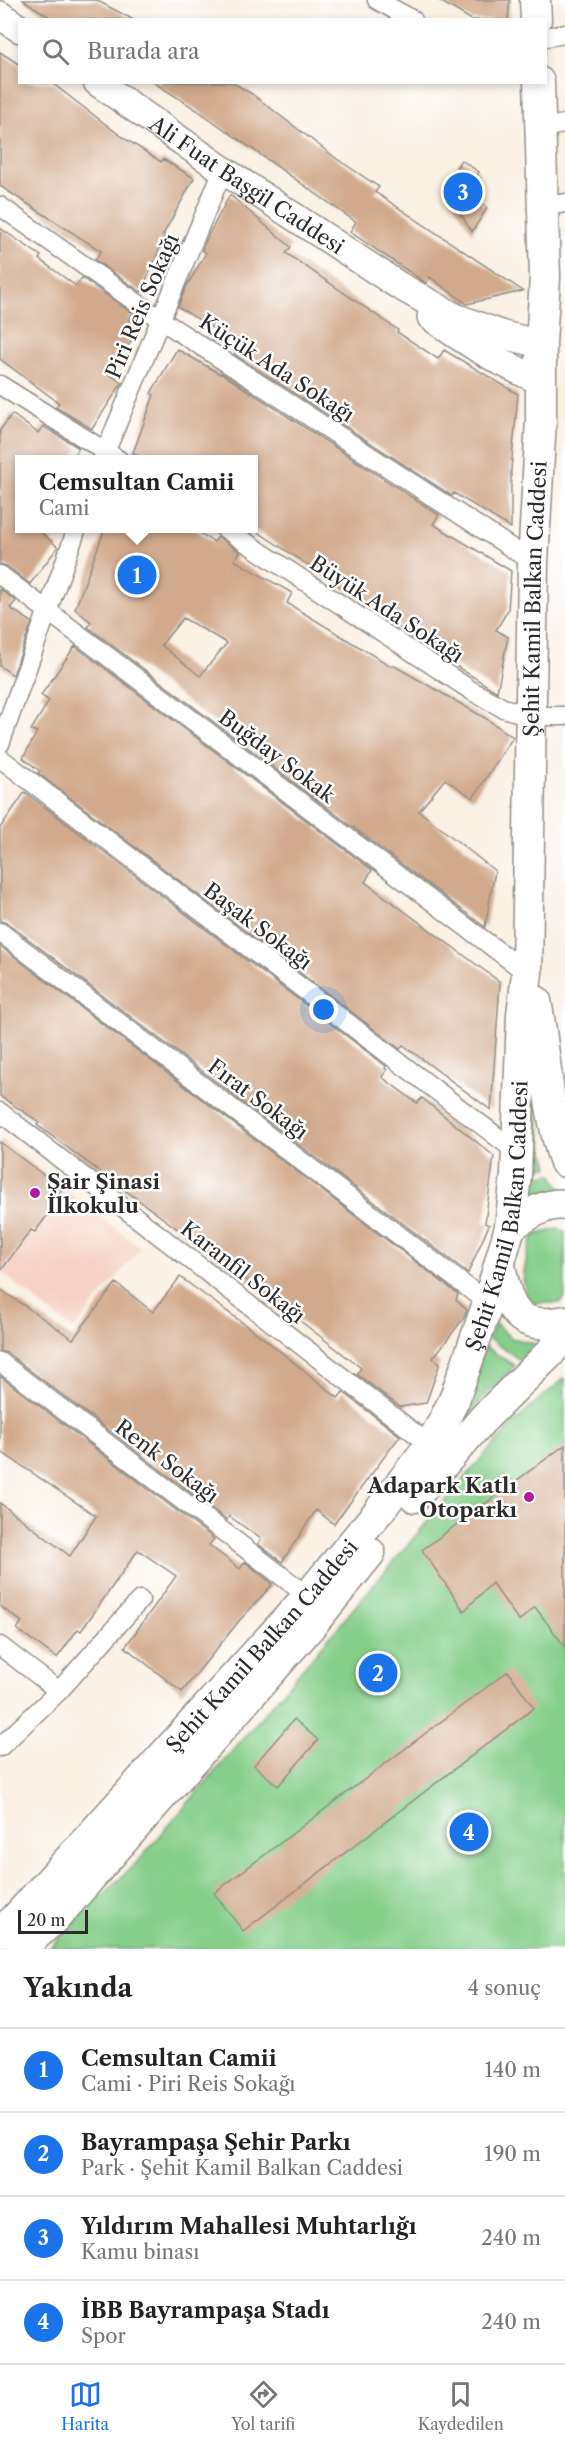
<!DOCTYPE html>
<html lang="tr">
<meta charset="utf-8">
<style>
:root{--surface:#fff;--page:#f2f2f2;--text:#222;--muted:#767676;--line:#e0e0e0;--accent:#1a73e8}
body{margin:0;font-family:"Libre Caslon Text",serif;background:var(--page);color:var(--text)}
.scale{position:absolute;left:18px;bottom:15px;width:70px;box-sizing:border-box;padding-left:6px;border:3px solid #2b2b2b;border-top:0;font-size:16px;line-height:21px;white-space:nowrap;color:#2b2b2b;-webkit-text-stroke:4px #fff;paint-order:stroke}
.you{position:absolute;left:324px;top:1010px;width:21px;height:21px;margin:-15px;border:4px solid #fff;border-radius:50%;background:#1a73e8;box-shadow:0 0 0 9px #1a73e833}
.badge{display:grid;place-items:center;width:39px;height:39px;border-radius:50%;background:var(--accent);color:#fff;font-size:20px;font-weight:700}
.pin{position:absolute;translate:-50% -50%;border:3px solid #fff;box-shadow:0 2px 6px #0006}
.popup{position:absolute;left:15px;top:455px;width:243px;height:78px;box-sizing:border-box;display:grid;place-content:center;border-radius:0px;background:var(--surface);filter:drop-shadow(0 2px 4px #0005);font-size:20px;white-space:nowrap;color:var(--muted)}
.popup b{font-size:22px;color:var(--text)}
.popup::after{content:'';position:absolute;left:50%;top:100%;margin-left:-12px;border:12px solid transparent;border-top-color:var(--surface)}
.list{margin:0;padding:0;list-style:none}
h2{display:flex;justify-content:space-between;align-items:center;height:78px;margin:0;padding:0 24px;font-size:26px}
h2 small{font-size:20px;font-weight:400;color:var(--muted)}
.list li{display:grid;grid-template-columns:39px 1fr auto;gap:18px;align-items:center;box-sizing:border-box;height:84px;padding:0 24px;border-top:2px solid var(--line)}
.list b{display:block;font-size:22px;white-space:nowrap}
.list p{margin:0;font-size:20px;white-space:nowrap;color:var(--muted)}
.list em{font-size:20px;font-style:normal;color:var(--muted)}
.icon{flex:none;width:33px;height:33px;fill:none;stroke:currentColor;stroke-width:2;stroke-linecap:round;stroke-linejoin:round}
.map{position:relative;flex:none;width:565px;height:1949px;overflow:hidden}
.search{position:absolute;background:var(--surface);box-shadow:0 3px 9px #0003;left:18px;right:18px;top:18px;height:66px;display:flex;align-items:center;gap:15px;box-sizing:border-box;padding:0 21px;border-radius:0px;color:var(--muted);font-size:22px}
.sheet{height:414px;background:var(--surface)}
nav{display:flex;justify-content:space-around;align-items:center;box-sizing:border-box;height:84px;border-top:2px solid var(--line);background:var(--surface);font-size:16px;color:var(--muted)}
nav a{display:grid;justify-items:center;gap:3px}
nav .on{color:var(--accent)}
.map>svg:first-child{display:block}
</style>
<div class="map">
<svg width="565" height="1949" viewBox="0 0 565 1949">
<rect width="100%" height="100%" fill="#fff"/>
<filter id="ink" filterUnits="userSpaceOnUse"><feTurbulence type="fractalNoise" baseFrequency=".0167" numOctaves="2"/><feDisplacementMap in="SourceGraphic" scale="12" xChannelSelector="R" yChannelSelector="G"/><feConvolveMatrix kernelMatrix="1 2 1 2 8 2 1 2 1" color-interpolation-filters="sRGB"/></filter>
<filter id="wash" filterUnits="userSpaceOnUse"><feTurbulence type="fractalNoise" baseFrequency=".008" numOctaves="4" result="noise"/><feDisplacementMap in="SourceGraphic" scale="24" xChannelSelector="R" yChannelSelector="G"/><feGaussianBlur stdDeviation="1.35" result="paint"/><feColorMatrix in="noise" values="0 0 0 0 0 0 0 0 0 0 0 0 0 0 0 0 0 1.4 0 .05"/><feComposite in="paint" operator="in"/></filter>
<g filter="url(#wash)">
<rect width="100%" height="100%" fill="#faf0e3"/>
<path fill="#f6d2c4" d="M0 1138 141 1248 73 1330 0 1271Z"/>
<path fill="#86cf8b" stroke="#587d5b" stroke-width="1.5" d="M535 1091 541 1136 549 1167 529 1169Z
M552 1174 563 1192H541L526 1199 528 1178Z
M558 1229 565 1232V1296L560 1303H533C515 1287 527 1260 532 1239L538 1234Z
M495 1323 511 1338 535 1344 520 1360 489 1339Z
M485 1347 515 1366 482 1399 455 1432Z
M565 1378V1949H48L142 1857 486 1453 529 1408Z"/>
<g id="blocks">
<path fill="#d1aa8d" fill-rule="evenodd" d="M23 0H96L134 20H54Z
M438 0H510L508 20H472Z
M0 52 20 65V82L52 83 121 136 161 162 163 159 194 178 163 235 165 236 141 292 95 260 101 251 0 186Z
M153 82H232L252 94 337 159 379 187 375 192 523 291 467 304 430 277 426 283 350 232 356 222 197 110Z
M461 160 479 172 477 176 482 204 487 208 472 232 444 188Z
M230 195 291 247 286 253 398 330 397 332 438 359 444 350 518 394 511 469V528L454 493 452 496 234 354 241 345 178 307 186 287 206 253 202 250 209 234Z
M0 228 41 256 39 259 76 286 82 278 132 313 129 319 141 328 108 373 122 383 92 429 56 407 59 403 0 359Z
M177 349 220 374 221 373 439 515 433 524 511 571 508 610 496 630 508 637 497 692 421 644 380 613 255 530 252 533 245 528H254V459H143L133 453 154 395 151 393Z
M12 414 38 433 43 426 79 448 71 459H20V528H36L58 547 30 584 7 566 0 564V430Z
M105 528H192L214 542 218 537 240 552 234 560 292 593 287 603 392 667 393 665 485 718 513 737 473 798 445 779 419 811 495 871 485 927 88 627 91 622 75 609ZM183 618 227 643 200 676 161 645Z
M0 589 16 601 10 608 32 622 13 675 0 666Z
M75 646 372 870 365 882 500 982 491 1110 403 1045 400 1049 38 773 40 771 23 758 37 732 31 730 49 701 41 695Z
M25 792 386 1066 385 1068 387 1070 382 1077 417 1103 422 1098 494 1156 485 1223 489 1225 468 1273 7 923 0 921V828Z
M0 946 458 1294 456 1300 467 1310 464 1318 433 1358 440 1363 426 1403 400 1407 357 1374 361 1368 264 1293 37 1125 39 1122 0 1096Z
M0 1142 62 1189 49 1207 52 1209 35 1232 31 1230 0 1272Z
M180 1277 266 1340 338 1398 343 1392 400 1436 334 1524 316 1510 282 1562 258 1544 261 1539 229 1516 227 1520 7 1353 0 1351V1289L73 1339 116 1283 153 1312Z
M0 1376 214 1539 209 1545 240 1569 245 1562 269 1581 272 1585 239 1621 182 1692 125 1647 176 1576 138 1550 81 1631 78 1629 57 1658 17 1629 22 1622 0 1606V1503L70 1556 96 1516 0 1451Z
M565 1445V1647L535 1607 519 1621 492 1583 464 1611 422 1550Z
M508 1671 534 1708 243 1931 214 1893Z
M294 1719 318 1740 278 1786 254 1765Z"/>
</g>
</g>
<g filter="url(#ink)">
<use href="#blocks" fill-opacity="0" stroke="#928e87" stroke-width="1.5"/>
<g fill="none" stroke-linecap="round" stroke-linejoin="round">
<g stroke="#928e87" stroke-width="21">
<path id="minor" d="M377 0 413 20
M546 37 565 34
M540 128 565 124
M0 206 161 320 533 562
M544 207 565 203
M0 385 119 460
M102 460 223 170
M224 528 472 691 503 708 530 716H565
M0 575 527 973
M0 744 77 528
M0 758 517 1152
M0 932 488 1303
M0 1112 430 1445
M0 1362 308 1596
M0 1646 59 1691
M0 1747 59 1691 140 1600"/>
</g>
<g stroke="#928e87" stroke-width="30">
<g id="secondary">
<path d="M0 15 20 29"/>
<path id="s1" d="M97 82 223 170 398 285 455 317 503 335 541 344"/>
<path d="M431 317C466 343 501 364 541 381"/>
</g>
</g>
<g stroke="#928e87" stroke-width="33">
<g id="primary">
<path d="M535 0 536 20"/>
<path d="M536 1001C547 1055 546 1110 565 1162"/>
<path d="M510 1227C525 1217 545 1202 565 1205"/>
<path d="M500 1266C509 1309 515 1331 565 1321"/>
<path d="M415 1497 483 1419 550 1353 565 1332"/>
<path id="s2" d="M0 1932 14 1920 308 1596 379 1511 430 1445 442 1424 454 1400 488 1303 510 1227 516 1175 522 1014 527 973 533 562 541 420V344L545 277 539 82"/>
<path d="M21 1949 58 1915 309 1628 370 1553"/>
</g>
</g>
<use href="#minor" stroke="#fff" stroke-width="18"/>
<use href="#secondary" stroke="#fff" stroke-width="27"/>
<use href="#primary" stroke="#fff" stroke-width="30"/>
</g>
</g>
<g fill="#b5179e" stroke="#fff" stroke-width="2">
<circle cx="35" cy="1193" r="6"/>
<circle cx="529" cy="1497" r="6"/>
</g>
<g text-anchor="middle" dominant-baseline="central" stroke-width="5" stroke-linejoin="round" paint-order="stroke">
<g font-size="21" fill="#2b2b2b" stroke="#fff">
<text stroke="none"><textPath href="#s1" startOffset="182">Ali Fuat Başgil Caddesi</textPath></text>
<text transform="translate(142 306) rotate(-67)">Piri Reis Sokağı</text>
<text transform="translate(277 368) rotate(33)">Küçük Ada Sokağı</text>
<text stroke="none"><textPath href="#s2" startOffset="1512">Şehit Kamil Balkan Caddesi</textPath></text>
<text transform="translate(387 609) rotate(33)">Büyük Ada Sokağı</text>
<text transform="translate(277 756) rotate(37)">Buğday Sokak</text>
<text transform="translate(258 926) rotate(37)">Başak Sokağı</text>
<text transform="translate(258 1099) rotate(37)">Fırat Sokağı</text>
<text stroke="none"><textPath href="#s2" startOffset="892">Şehit Kamil Balkan Caddesi</textPath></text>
<text transform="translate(243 1272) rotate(38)">Karanfil Sokağı</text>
<text transform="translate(167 1461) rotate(37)">Renk Sokağı</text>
<text stroke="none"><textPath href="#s2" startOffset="388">Şehit Kamil Balkan Caddesi</textPath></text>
</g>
<g font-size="21" font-weight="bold" fill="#2b2b2b" stroke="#fff" text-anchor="start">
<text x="47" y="1181">Şair Şinasi<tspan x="47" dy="24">İlkokulu</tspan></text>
<text x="517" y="1485" text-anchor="end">Adapark Katlı<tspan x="517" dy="24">Otoparkı</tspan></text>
</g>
</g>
</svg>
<div class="scale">20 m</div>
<div class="you"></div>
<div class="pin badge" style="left:137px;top:575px">1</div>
<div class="popup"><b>Cemsultan Camii</b>Cami</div>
<div class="pin badge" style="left:378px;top:1673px">2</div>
<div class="pin badge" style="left:463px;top:192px">3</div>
<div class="pin badge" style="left:469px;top:1832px">4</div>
<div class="search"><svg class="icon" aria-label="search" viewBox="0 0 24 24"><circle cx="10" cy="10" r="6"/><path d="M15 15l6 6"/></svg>Burada ara</div>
</div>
<section class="sheet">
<h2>Yakında<small>4 sonuç</small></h2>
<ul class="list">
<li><span class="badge">1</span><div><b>Cemsultan Camii</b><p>Cami · Piri Reis Sokağı</p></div><em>140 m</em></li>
<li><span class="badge">2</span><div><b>Bayrampaşa Şehir Parkı</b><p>Park · Şehit Kamil Balkan Caddesi</p></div><em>190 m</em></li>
<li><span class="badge">3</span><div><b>Yıldırım Mahallesi Muhtarlığı</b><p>Kamu binası</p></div><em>240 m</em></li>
<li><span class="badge">4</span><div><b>İBB Bayrampaşa Stadı</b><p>Spor</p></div><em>240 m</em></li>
</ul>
</section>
<nav>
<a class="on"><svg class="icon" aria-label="map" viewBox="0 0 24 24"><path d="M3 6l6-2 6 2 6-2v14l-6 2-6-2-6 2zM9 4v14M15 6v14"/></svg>Harita</a>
<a><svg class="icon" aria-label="directions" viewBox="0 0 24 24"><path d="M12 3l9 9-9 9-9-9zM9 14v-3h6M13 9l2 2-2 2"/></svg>Yol tarifi</a>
<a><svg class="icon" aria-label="saved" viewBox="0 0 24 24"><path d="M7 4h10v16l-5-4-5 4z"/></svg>Kaydedilen</a>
</nav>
